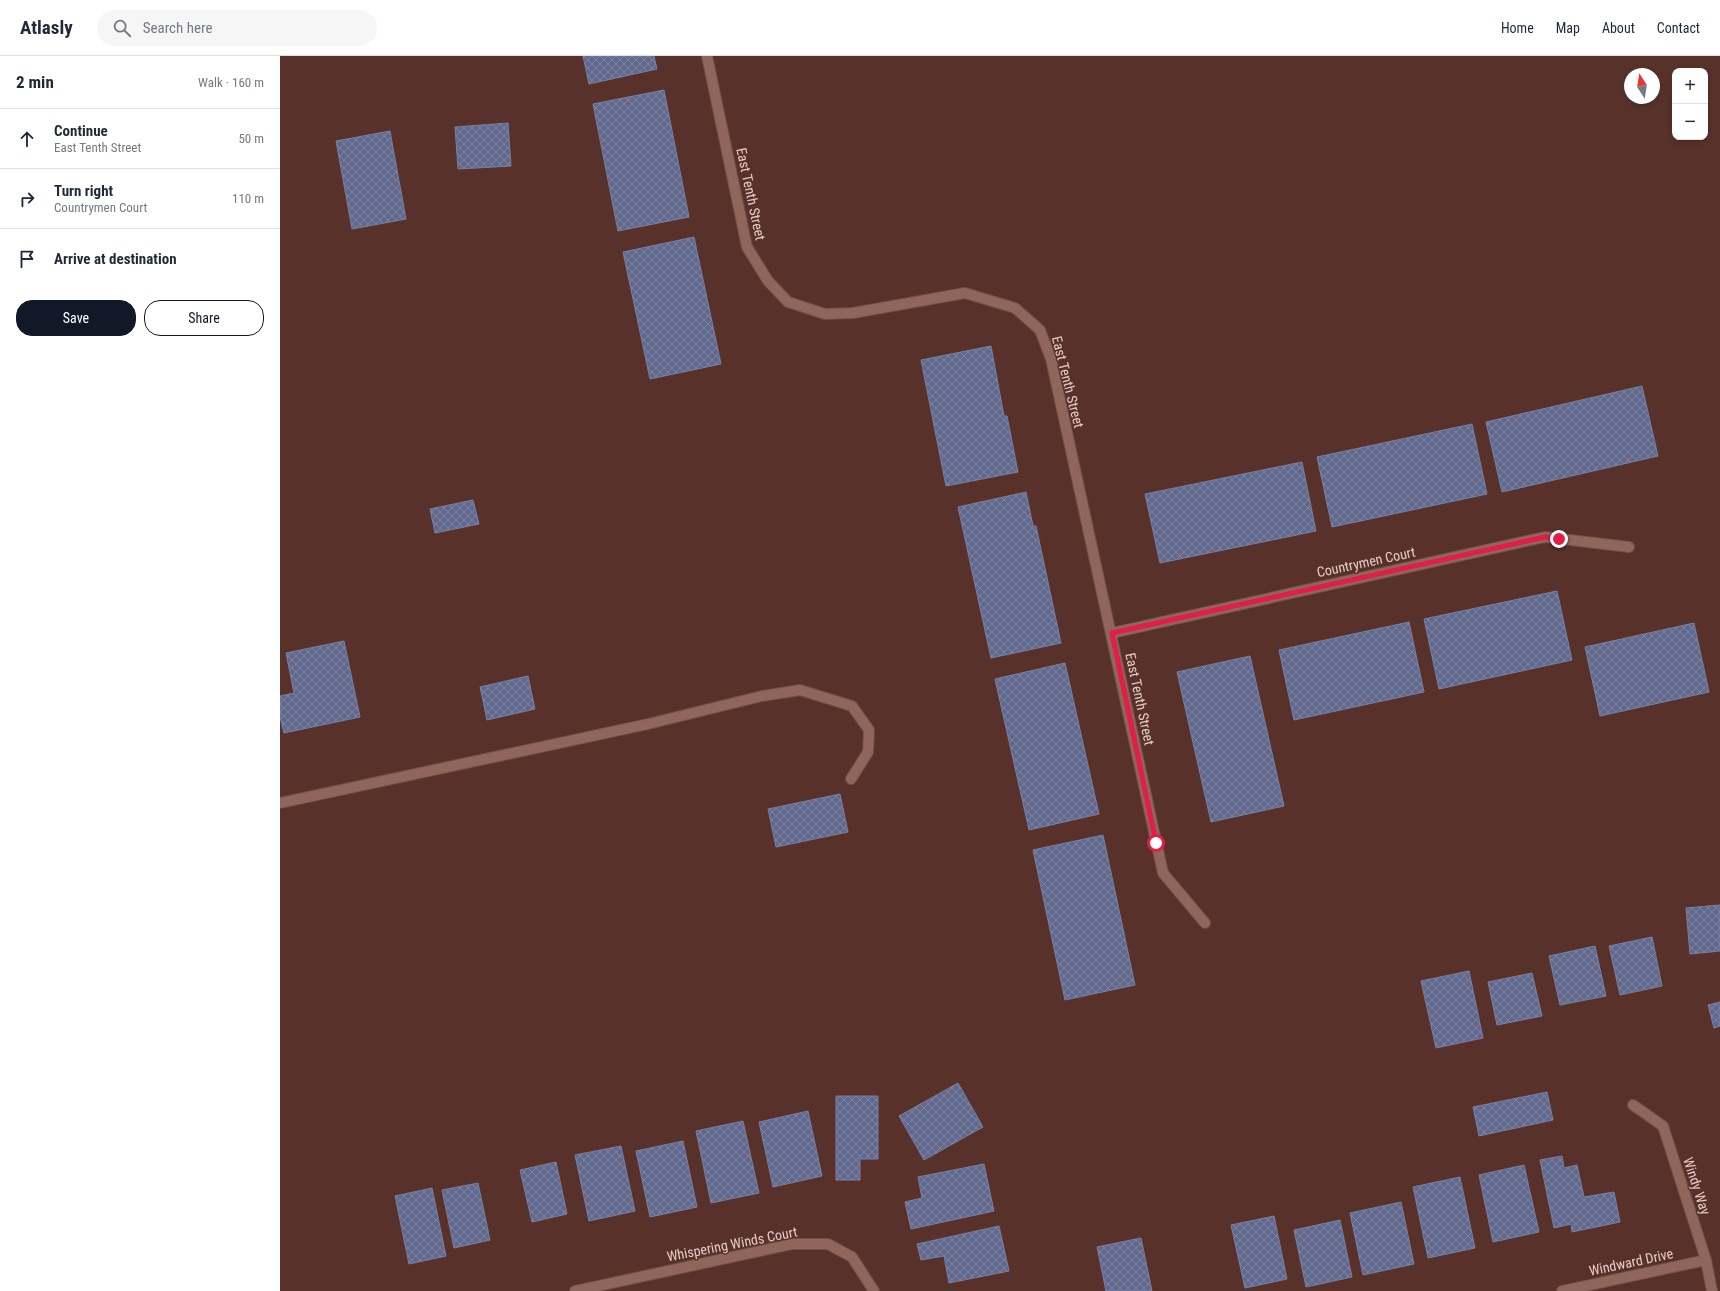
<!DOCTYPE html>
<meta charset="utf-8">
<style>
:root{--surface:#fff;--page:#f6f6f7;--text:#1f2937;--muted:#747a83;--line:#e0e1e3;--accent:#111827}
body{margin:0;font-family:"Roboto Condensed",sans-serif;background:var(--page);color:var(--text)}
.controls{position:absolute;right:12px;top:12px;display:grid;overflow:hidden;border-radius:8px;box-shadow:0 2px 6px #0003}
.controls button{width:36px;height:36px;display:grid;place-items:center;padding:0;border:0;border-bottom:1px solid var(--line);background:var(--surface);color:var(--text);font:20px sans-serif}
.compass{position:absolute;left:1344px;top:12px;width:36px;height:36px;border-radius:50%;background:var(--surface);box-shadow:0 2px 6px #0003;rotate:348deg}
.stop{position:absolute;width:12px;height:12px;margin:-9px;border:3px solid #e11d48;border-radius:50%;background:#fff}
.stop.end{background:#e11d48;border-color:#fff;box-shadow:0 1px 4px #0008}
.list{margin:0;padding:0;list-style:none}
h2{display:flex;justify-content:space-between;align-items:center;height:52px;margin:0;padding:0 16px;font-size:17px}
h2 small{font-size:13px;font-weight:400;color:var(--muted)}
.list li{display:grid;grid-template-columns:26px 1fr auto;gap:12px;align-items:center;box-sizing:border-box;height:60px;padding:0 16px;border-top:1px solid var(--line)}
.list b{display:block;font-size:15px;white-space:nowrap}
.list p{margin:0;font-size:13px;white-space:nowrap;color:var(--muted)}
.list em{font-size:13px;font-style:normal;color:var(--muted)}
.actions{display:flex;gap:8px;padding:12px 16px}
.actions a{flex:1;padding:9px 0;border:1px solid var(--accent);border-radius:16px;text-align:center;font-size:14px;color:var(--accent)}
.actions .main{background:var(--accent);color:#fff}
.icon{flex:none;width:22px;height:22px;fill:none;stroke:currentColor;stroke-width:2;stroke-linecap:round;stroke-linejoin:round}
.map{position:relative;flex:none;width:1440px;height:1235px;overflow:hidden}
header{display:flex;align-items:center;gap:24px;box-sizing:border-box;height:56px;padding:0 20px;background:var(--surface);border-bottom:1px solid var(--line)}
header strong{font-size:19px}
nav{display:flex;gap:22px;margin-inline-start:auto;font-size:14px}
.search{width:280px;height:36px;background:var(--page);display:flex;align-items:center;gap:10px;box-sizing:border-box;padding:0 14px;border-radius:22px;color:var(--muted);font-size:15px}
main{display:flex}
aside{flex:1;background:var(--surface)}
.map>svg:first-child{display:block}
</style>
<header>
<strong>Atlasly</strong>
<div class="search"><svg class="icon" aria-label="search" viewBox="0 0 24 24"><circle cx="10" cy="10" r="6"/><path d="M15 15l6 6"/></svg>Search here</div>
<nav><a>Home</a><a>Map</a><a>About</a><a>Contact</a></nav>
</header>
<main>
<aside>
<h2>2 min<small>Walk · 160 m</small></h2>
<ul class="list">
<li><svg class="icon" aria-label="ahead" viewBox="0 0 24 24"><path d="M12 20V5M6 11l6-6 6 6"/></svg><div><b>Continue</b><p>East Tenth Street</p></div><em>50 m</em></li>
<li><svg class="icon" aria-label="right" viewBox="0 0 24 24"><path d="M7 20v-9h11M14 6l5 5-5 5"/></svg><div><b>Turn right</b><p>Countrymen Court</p></div><em>110 m</em></li>
<li><svg class="icon" aria-label="arrive" viewBox="0 0 24 24"><path d="M6 21V4h12l-3 4 3 4H6"/></svg><div><b>Arrive at destination</b></div></li>
</ul>
<div class="actions"><a class="main">Save</a><a>Share</a></div>
</aside>
<div class="map">
<svg width="1440" height="1235" viewBox="0 0 1440 1235">
<defs>
<pattern id="building-cross-hatch" width="8" height="8" patternUnits="userSpaceOnUse"><rect width="8" height="8" fill="#60698d"/><path d="M0 0l8 8M0 8l8-8" fill="none" stroke="#7e84a0"/></pattern>
</defs>
<rect width="100%" height="100%" fill="#58322a"/>
<path fill="url(#building-cross-hatch)" stroke="#7780a5" d="M303 0H374L377 13 309 28Z
M384 34 409 161 338 175 313 48Z
M228 67 231 110 178 113 175 71Z
M110 75 126 163 72 173 56 85Z
M414 181 441 308 370 323 343 196Z
M711 290 724 360H727L738 416 666 430 641 304Z
M1362 330 1378 400 1222 436 1206 366Z
M1192 368 1207 438 1052 471 1037 401Z
M1022 406 1036 475 880 507 865 438Z
M746 436 753 470H756L781 587 711 602 678 451Z
M193 444 199 468 155 477 150 453Z
M1277 535 1292 604 1159 633 1144 563Z
M1129 566 1144 636 1014 664 999 594Z
M1414 567 1429 636 1320 660 1305 591Z
M64 585 80 661 4 677 0 661V640L14 637 6 597Z
M970 600 1004 750 931 766 897 616Z
M785 607 819 758 749 774 715 623Z
M248 620 255 653 207 664 200 631Z
M560 738 568 776 496 791 488 753Z
M823 779 855 929 785 944 753 794Z
M1440 849V895L1410 898 1406 852Z
M1372 881 1382 930 1340 939 1329 890Z
M1315 890 1326 940 1280 949 1269 900Z
M1189 915 1203 982 1156 992 1141 925Z
M1252 917 1262 960 1217 969 1208 926Z
M1440 946V970L1434 972 1428 949Z
M678 1027 703 1071 644 1104 619 1060Z
M1267 1036 1273 1064 1199 1080 1193 1051Z
M556 1040H598V1103H580V1124H556Z
M528 1055 542 1120 493 1131 479 1066Z
M463 1065 479 1137 431 1147 416 1075Z
M403 1085 417 1151 370 1161 356 1095Z
M341 1090 355 1155 309 1165 295 1099Z
M1282 1100 1284 1112 1297 1109 1304 1141 1334 1136 1340 1166 1292 1176 1291 1168 1274 1172 1260 1104Z
M276 1106 287 1158 252 1166 240 1114Z
M704 1108 714 1155 631 1173 625 1146 642 1142 638 1121Z
M1244 1109 1259 1176 1213 1186 1199 1119Z
M1180 1121 1195 1192 1148 1202 1133 1131Z
M198 1127 210 1184 174 1192 162 1134Z
M152 1132 166 1200 129 1208 115 1140Z
M1121 1146 1134 1208 1083 1219 1070 1157Z
M994 1160 1007 1223 965 1232 951 1169Z
M1060 1164 1072 1221 1026 1231 1014 1174Z
M719 1170 729 1215 669 1227 664 1200 641 1204 637 1188Z
M861 1182 872 1235H826L817 1191Z"/>
<g fill="none" stroke-linecap="round" stroke-linejoin="round">
<g stroke="#6f4f48" stroke-width="12">
<path id="minor" d="M427 0 467 191 488 225 508 246 545 258 573 257 685 237 735 252 760 274 771 303 883 817 925 867
M832 577 1265 481 1349 491
M0 747 368 668 482 640 520 634 572 650 589 674 588 696 571 723
M1353 1049 1383 1070 1426 1204 1432 1235
M295 1235 512 1188H548L572 1201 594 1235
M1282 1235 1426 1204"/>
</g>
<use href="#minor" stroke="#90655b" stroke-width="10"/>
</g>
<g fill="none" stroke-linecap="round" stroke-linejoin="round">
<path stroke="#e11d48" stroke-width="5" d="M876 787 832 577 1265 481 1279 483"/>
</g>
<g text-anchor="middle" dominant-baseline="central" stroke-width="3" stroke-linejoin="round" paint-order="stroke">
<g font-size="14" fill="#e5ccc7" stroke="#58322a">
<text transform="translate(471 138) rotate(78)">East Tenth Street</text>
<text transform="translate(788 326) rotate(76)">East Tenth Street</text>
<text transform="translate(1086 506) rotate(-12)">Countrymen Court</text>
<text transform="translate(860 643) rotate(78)">East Tenth Street</text>
<text transform="translate(1417 1130) rotate(72)">Windy Way</text>
<text transform="translate(452 1188) rotate(-11)">Whispering Winds Court</text>
<text transform="translate(1351 1206) rotate(-12)">Windward Drive</text>
</g>
</g>
</svg>
<div class="controls">
<button>+</button>
<button>−</button>
</div>
<svg class="compass" viewBox="-18 -18 36 36"><path d="M0-13l5 13h-10z" fill="#e53935"/><path d="M0 13l5-13h-10z" fill="#747a83"/></svg>
<div class="stop" style="left:876px;top:787px"></div>
<div class="stop end" style="left:1279px;top:483px"></div>
</div>
</main>
